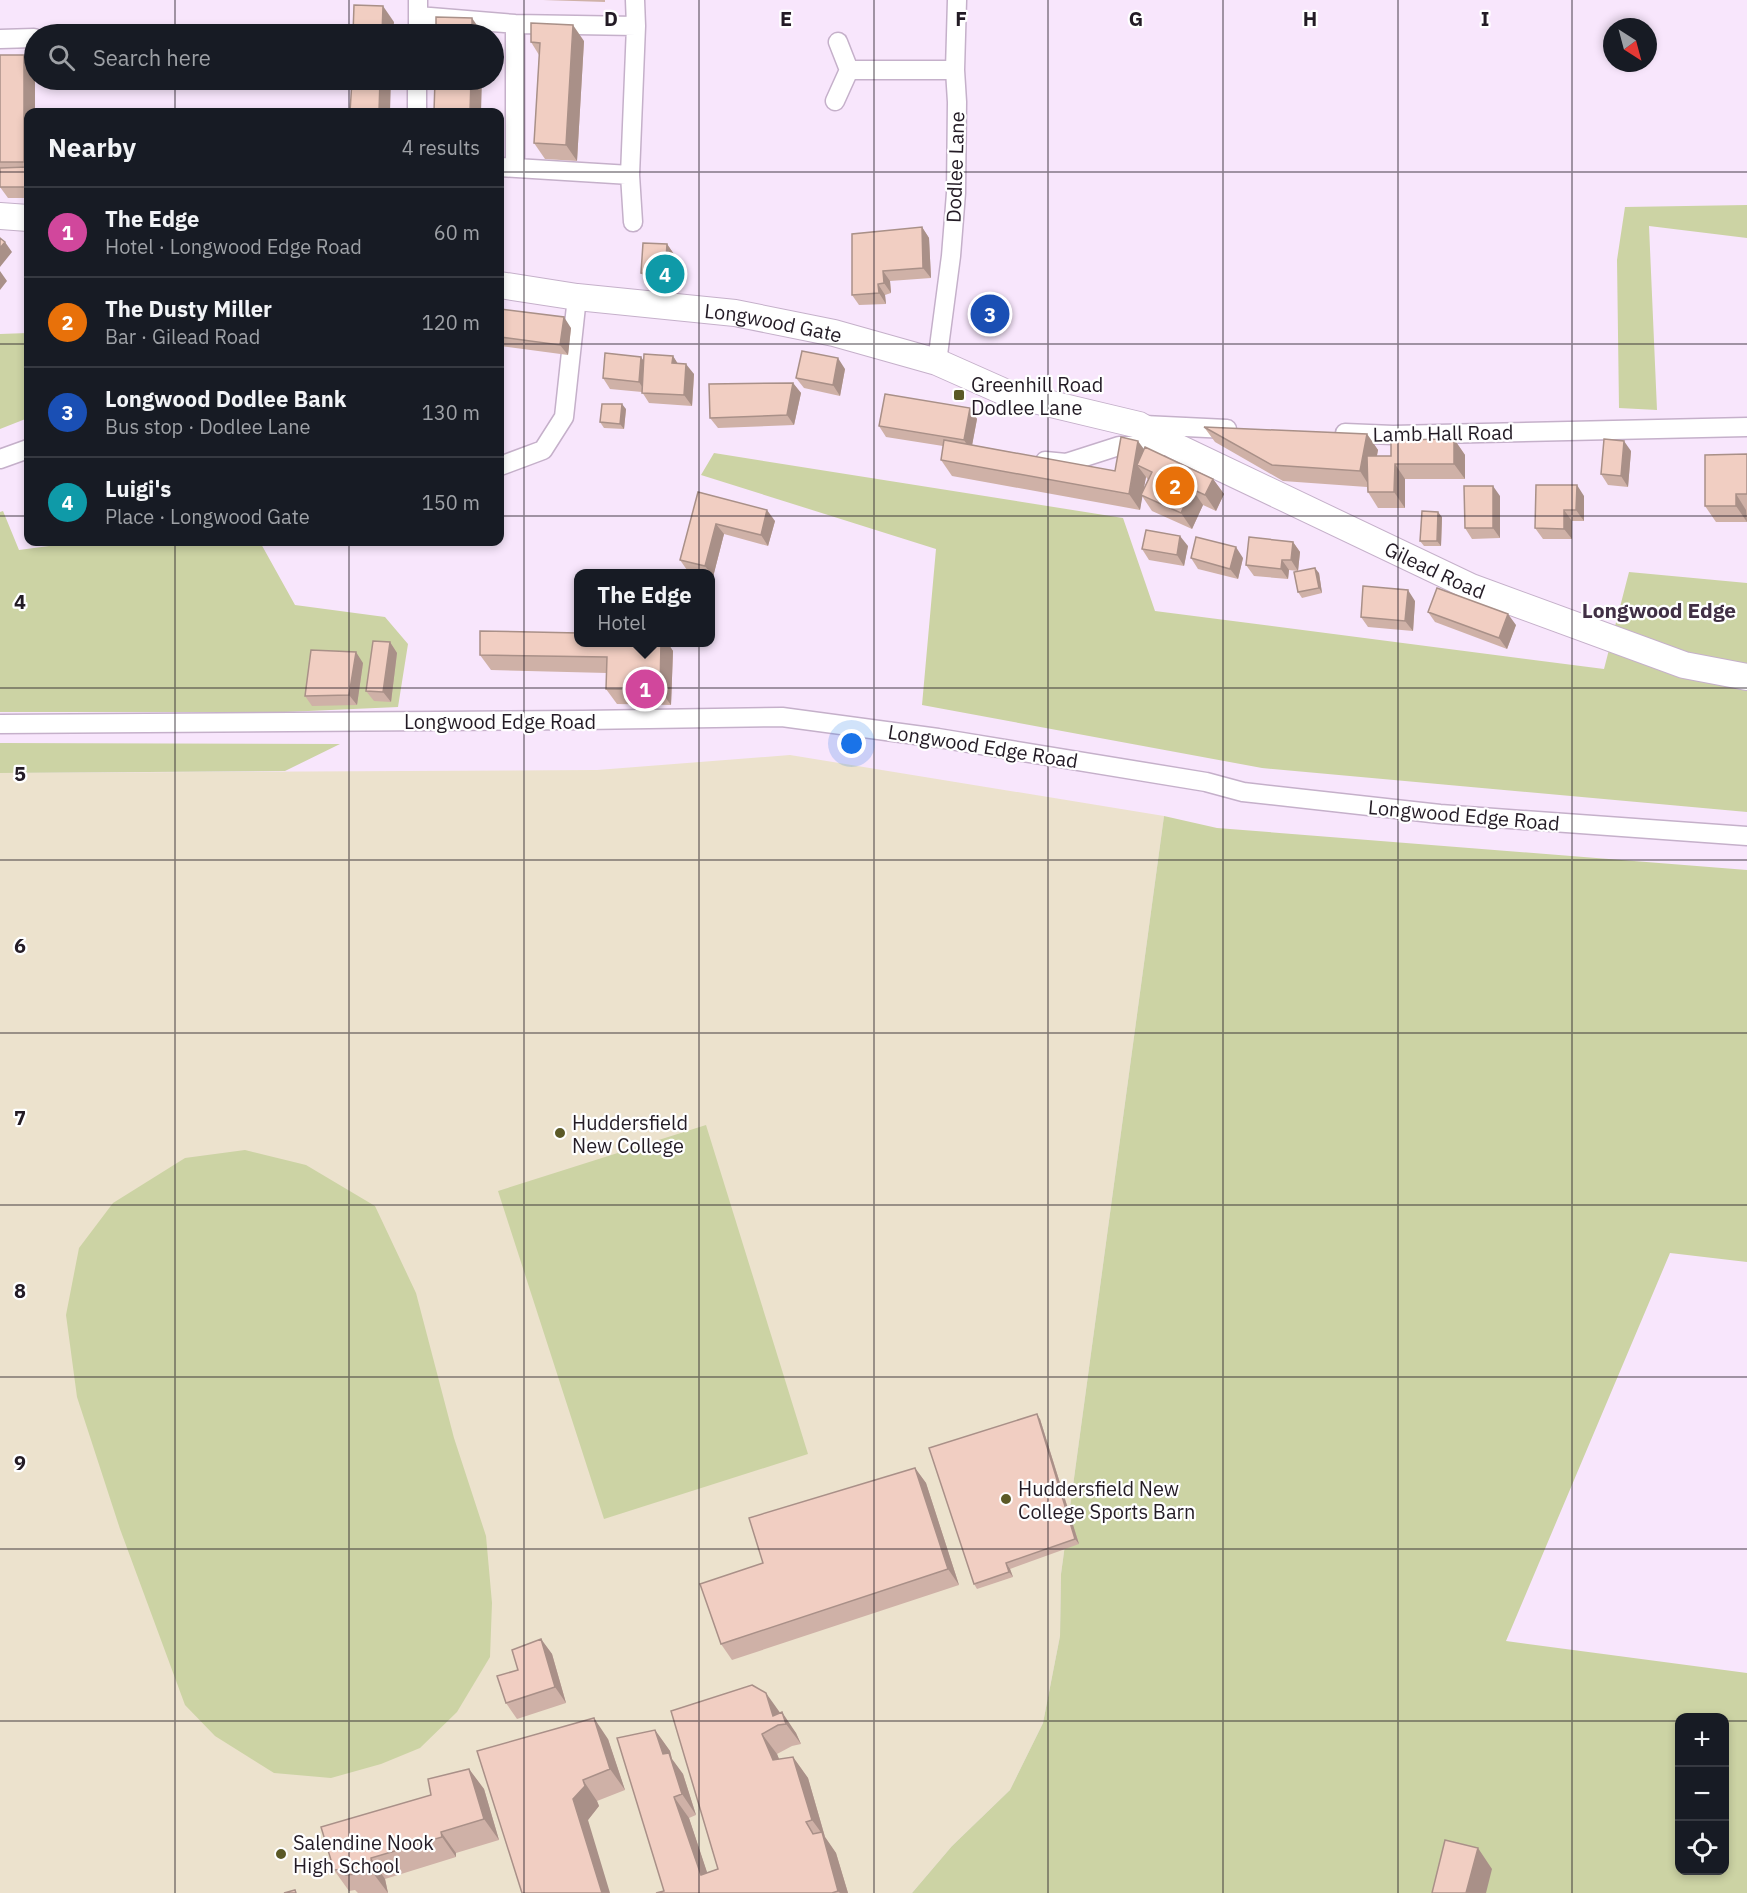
<!DOCTYPE html>
<meta charset="utf-8">
<style>
:root{--surface:#171b24;--page:#242831;--text:#f1f3f6;--muted:#9ea1a6;--line:#363941;--accent:#aeae98}
body{margin:0;font-family:"IBM Plex Sans",sans-serif;background:var(--page);color:var(--text)}
.controls{position:absolute;right:18px;bottom:18px;display:grid;overflow:hidden;border-radius:12px;box-shadow:0 3px 9px #0003}
.controls button{width:54px;height:54px;display:grid;place-items:center;padding:0;border:0;border-bottom:2px solid var(--line);background:var(--surface);color:var(--text);font:30px sans-serif}
.compass{position:absolute;left:1603px;top:18px;width:54px;height:54px;border-radius:50%;background:var(--surface);box-shadow:0 3px 9px #0003;rotate:144deg}
.you{position:absolute;left:852px;top:744px;width:21px;height:21px;margin:-15px;border:4px solid #fff;border-radius:50%;background:#1a73e8;box-shadow:0 0 0 9px #1a73e833}
.badge{display:grid;place-items:center;width:39px;height:39px;border-radius:50%;background:var(--accent);color:#fff;font-size:20px;font-weight:700}
.pin{position:absolute;translate:-50% -50%;border:3px solid #fff;box-shadow:0 2px 6px #0006}
.popup{position:absolute;left:574px;top:569px;width:141px;height:78px;box-sizing:border-box;display:grid;place-content:center;border-radius:12px;background:var(--surface);filter:drop-shadow(0 2px 4px #0005);font-size:20px;white-space:nowrap;color:var(--muted)}
.popup b{font-size:22px;color:var(--text)}
.popup::after{content:'';position:absolute;left:50%;top:100%;margin-left:-12px;border:12px solid transparent;border-top-color:var(--surface)}
.list{margin:0;padding:0;list-style:none}
h2{display:flex;justify-content:space-between;align-items:center;height:78px;margin:0;padding:0 24px;font-size:26px}
h2 small{font-size:20px;font-weight:400;color:var(--muted)}
.list li{display:grid;grid-template-columns:39px 1fr auto;gap:18px;align-items:center;box-sizing:border-box;height:90px;padding:0 24px;border-top:2px solid var(--line)}
.list b{display:block;font-size:22px;white-space:nowrap}
.list p{margin:0;font-size:20px;white-space:nowrap;color:var(--muted)}
.list em{font-size:20px;font-style:normal;color:var(--muted)}
.icon{flex:none;width:33px;height:33px;fill:none;stroke:currentColor;stroke-width:2;stroke-linecap:round;stroke-linejoin:round}
.map{position:relative;flex:none;width:1747px;height:1893px;overflow:hidden}
.search{position:absolute;background:var(--surface);box-shadow:0 3px 9px #0003;left:24px;top:24px;width:480px;height:66px;display:flex;align-items:center;gap:15px;box-sizing:border-box;padding:0 21px;border-radius:33px;color:var(--muted);font-size:22px}
.panel{position:absolute;background:var(--surface);box-shadow:0 3px 9px #0003;left:24px;top:108px;width:480px;height:438px;border-radius:12px}
.map>svg:first-child{display:block}
</style>
<div class="map">
<svg width="1747" height="1893" viewBox="0 0 1747 1893">
<rect width="100%" height="100%" fill="#f8e6fc"/>
<path fill="#ece2cd" d="M790 755 1164 816 1061 1574 1060 1636 1043 1723 1010 1790 952 1846 912 1893H0V773L597 770Z"/>
<path fill="#ccd3a4" fill-rule="evenodd" d="M1747 205V238L1649 226 1657 410 1619 408 1617 260 1625 207Z
M28 333V418L0 429V334Z
M714 453 1123 518 1155 611 1604 669 1629 572 1747 583V812L1262 768 922 705 936 549 701 475Z
M3 511 19 550 79 542H260L295 605 385 617 408 644 398 707 286 712H0V512Z
M0 743 340 744 285 771 0 773Z
M1164 816 1217 828 1747 870V1262L1670 1253 1506 1641 1747 1673V1893H912L952 1846 1010 1790 1043 1723 1060 1636 1061 1574ZM1680 1718H1724V1870H1680Z
M706 1125 808 1454 604 1519 498 1191Z
M245 1150 306 1165 375 1206 416 1293 454 1438 486 1536 492 1603 490 1657 457 1712 420 1748 381 1764 331 1778 274 1773 215 1736 185 1705 120 1529 77 1397 66 1315 79 1248 113 1203 185 1158Z"/>
<g fill="none" stroke-linecap="round" stroke-linejoin="round">
<g stroke="#c5b0ca" stroke-width="21">
<path id="street" d="M418 16 515 24 636 26
M418 34V0
M0 39 34 38
M849 70H955
M835 101 849 70 838 42
M417 112V80
M500 167 630 175 636 26 635 0
M515 168V24
M630 175 633 222
M937 362 951 256 956 193 957 102 955 70 957 0
M1144 425 1227 429
M1345 433 1393 435 1747 427
M0 459 28 449
M1045 461 1066 463 1119 446H1173
M500 466 543 450 564 417 577 297
M0 724 583 720 782 717 938 738 1206 782 1243 792 1440 814 1747 836"/>
</g>
<g stroke="#c5b0ca" stroke-width="28">
<g id="secondary">
<path d="M0 216 28 218"/>
<path id="s1" d="M500 285 577 297 735 313 834 333 937 362 1009 394 1139 425 1175 446 1471 587 1684 665 1747 677"/>
</g>
</g>
<use href="#street" stroke="#fff" stroke-width="18"/>
<use href="#secondary" stroke="#fff" stroke-width="26"/>
</g>
<path fill="#cfb1a7" fill-rule="evenodd" d="M543 0H605V2Z
M584 41 577 161 545 159 534 143 539 55 531 42Z
M0 55 28 112V198H8L0 187Z
M922 227 929 238 931 278 890 281 891 293 885 295 886 304 859 305 852 295Z
M667 244 678 260 676 290 652 289 641 273Z
M500 303 502 306 501 310 571 328 568 355 500 346Z
M673 356 677 363 694 374 692 406 649 403 642 392 610 389 603 378 644 361Z
M845 369 840 396 804 388 796 378Z
M793 383 801 393 794 425 718 428 710 418Z
M970 408 977 419 972 445 1115 471 1144 449 1213 479 1224 494 1216 511 1203 505 1192 529 1152 511 1142 496 1140 510 952 476 941 460 943 446 886 437 879 426ZM1146 477 1148 480 1143 490Z
M626 409 624 429 604 428 600 422Z
M1204 427 1367 434 1378 450 1377 456H1391L1454 439 1465 455V479H1405V508H1378L1368 492 1367 487 1283 481 1215 442Z
M1631 451 1628 487 1608 485 1601 474Z
M1747 454V522H1716L1705 506Z
M698 492 775 521 768 546 724 534 713 577 711 576V573H700L687 570 680 560Z
M1500 496V538L1472 539 1465 528Z
M1584 496V521H1572V539H1543L1535 528Z
M1442 517 1441 546H1424L1420 541Z
M1293 542 1300 552 1298 571 1319 573 1322 593 1302 598 1298 592 1297 571 1289 570 1288 579 1254 576 1246 565Z
M1188 546 1184 566 1149 560 1142 549Z
M1191 558H1243L1238 579 1198 569Z
M1415 601 1413 631 1368 627 1361 617Z
M1428 612 1516 625 1507 649 1435 622Z
M390 642 397 653 391 702 374 701 366 691Z
M579 642H667L673 651 671 705 617 704 606 689 607 673 491 670 480 655Z
M363 663 357 705 312 706 305 696Z
M1040 1419 1079 1544 1010 1569 1013 1577 977 1589 974 1584Z
M915 1468 926 1483 959 1585 732 1660 721 1644 763 1563Z
M541 1639 552 1654 566 1703 517 1719 506 1703 518 1670Z
M671 1711 780 1713 796 1733 801 1744 792 1746 777 1754 779 1759 793 1757 808 1778 825 1837 836 1853 848 1893H656L664 1891 655 1730 670 1751 672 1759 683 1774 696 1815 689 1818 707 1873 718 1869Z
M608 1739 625 1790 597 1801 599 1806 588 1820 477 1751Z
M469 1769 484 1789 499 1840 456 1853V1857L385 1879 388 1893H358L355 1890 349 1891 334 1870 431 1795Z"/>
<path fill="#a99088" d="M383 6 394 22 393 34H382Z
M472 18 483 34H472Z
M573 25 584 41 577 161 566 145Z
M24 55 34 70 35 80V112H28V169L24 162Z
M380 80H391L390 112H379Z
M471 80H482L481 112H470Z
M922 227 929 238 931 278 923 268Z
M5 242 12 252 0 267V248Z
M667 244 678 260 676 290 665 275Z
M0 271 7 281 0 290Z
M883 271 890 281 891 293 884 283Z
M878 284 885 295 886 304 879 293Z
M564 317 571 328 568 355 560 345Z
M673 356 680 367 672 363Z
M641 357 649 368 646 393 639 382Z
M838 358 845 369 840 396 833 385Z
M686 364 694 374 692 406 684 395Z
M793 383 801 393 794 425 787 415Z
M622 404 626 409 624 429 620 424Z
M970 408 977 419 971 451 964 440Z
M1367 434 1378 450 1370 487 1360 471Z
M1454 439 1465 455V479L1454 464Z
M1138 441 1149 456 1137 465 1146 477 1140 510 1129 494Z
M1624 441 1631 451 1628 487 1621 476Z
M1395 464 1405 479V508L1394 492Z
M1213 479 1224 494 1216 511 1205 495Z
M1577 485 1584 496V521L1576 510Z
M1493 486 1500 496V538L1493 528Z
M1192 489 1203 505 1192 529 1181 513Z
M1736 494 1746 510 1747 522 1736 506Z
M767 510 775 521 768 546 761 535Z
M1564 510 1572 521V539L1564 529Z
M1438 512 1442 517 1441 546 1437 541Z
M716 524 724 534 713 577 705 566Z
M1180 536 1188 546 1184 566 1177 555Z
M1293 542 1300 552 1298 571 1291 560Z
M1236 547 1243 558 1238 579 1230 569Z
M1282 560 1289 570 1288 579 1281 569Z
M1315 568 1319 573 1322 593 1319 588Z
M1408 590 1415 601 1413 631 1405 621Z
M1508 614 1516 625 1507 649 1499 638Z
M390 642 397 653 391 702 383 692Z
M661 642H667L673 651 671 705 660 690Z
M356 652 363 663 357 705 349 695Z
M1037 1414 1040 1419 1079 1544 1075 1539Z
M915 1468 926 1483 959 1585 948 1569Z
M1006 1563 1010 1569 1013 1577 1009 1572Z
M541 1639 552 1654 566 1703 555 1687Z
M766 1693 781 1714 773 1716Z
M782 1712 796 1733 801 1744 786 1724Z
M594 1718 608 1739 625 1790 610 1769Z
M655 1730 670 1751 672 1759 683 1774 696 1815 682 1794 663 1754Z
M762 1734 777 1754 788 1781 773 1760Z
M793 1757 808 1778 825 1837 836 1853 848 1893H840L838 1891 823 1835 812 1820Z
M469 1769 484 1789 499 1840 484 1819Z
M583 1780 597 1801 599 1806 588 1820 610 1893H602L573 1799Z
M674 1797 689 1818 714 1893 701 1875Z
M441 1832 456 1853V1857L442 1837Z
M1478 1848 1492 1869 1486 1893H1466Z
M371 1858 385 1879 388 1893 373 1873Z"/>
<path fill="#f1cec2" stroke="#a99088" stroke-width="1.5" d="M354 5 383 6 382 34H353Z
M436 17 472 18V34H436Z
M531 23 573 25 566 145 534 143 540 43 531 42Z
M0 55H24V162H0Z
M352 80H380L379 112H350Z
M435 80H471L470 112H434Z
M28 167V187H0V168Z
M922 227 923 268 883 271 884 283 878 284 879 293 852 295V234Z
M0 238 5 242 0 248Z
M643 243 667 244 665 275 641 273Z
M500 309 564 317 560 345 500 337Z
M802 351 838 358 833 385 796 378Z
M605 353 641 357 639 382 603 378Z
M644 354 673 356 672 363 686 364 684 395 642 393Z
M793 383 787 415 710 418 709 384Z
M885 394 970 408 964 440 879 426Z
M602 404H622L620 424 600 422Z
M1204 427 1367 434 1360 471 1272 465Z
M1121 437 1138 441 1129 494 941 460 944 440 1115 471Z
M1454 439V464H1395L1394 492H1368L1367 456H1391V440Z
M1604 439 1624 441 1621 476 1601 474Z
M1145 447 1213 479 1205 495 1192 489 1181 513 1141 495 1152 472 1137 465Z
M1747 454V494H1736V506H1705V455Z
M1536 485H1577L1576 510H1564V529L1535 528Z
M1464 486H1493V528H1465Z
M698 492 767 510 761 535 716 524 705 566 680 560Z
M1422 511 1438 512 1437 541H1420Z
M1146 530 1180 536 1177 555 1142 549Z
M1196 537 1236 547 1230 569 1191 558Z
M1249 537 1293 542 1291 560H1282L1281 569 1246 565Z
M1315 568 1319 588 1298 592 1294 572Z
M1363 586 1408 590 1405 621 1361 617Z
M1437 588 1508 614 1499 638 1428 612Z
M480 631 579 633V642H661L660 690 606 689 607 657 480 655Z
M373 641 390 642 383 692 366 691Z
M311 650 356 652 349 695 305 696Z
M1037 1414 1075 1539 1006 1563 1009 1572 974 1584 929 1448Z
M915 1468 948 1569 721 1644 700 1584 763 1563 749 1518Z
M541 1639 555 1687 506 1703 497 1676 518 1670 512 1650Z
M752 1685 766 1693 773 1716 782 1712 786 1724 778 1725 762 1734 773 1760 793 1757 812 1820 806 1822 813 1834 822 1832 838 1891 832 1893H656L664 1891 617 1738 655 1730 663 1754 669 1753 682 1794 674 1797 701 1875 718 1869 671 1711Z
M594 1718 610 1769 583 1780 585 1786 573 1799 602 1893H522L477 1751Z
M469 1769 484 1819 441 1832 442 1837 371 1858 373 1873 345 1875 344 1869 334 1870 321 1827 431 1795 428 1779Z
M1445 1840 1478 1848 1466 1893H1432Z
M295 1890 296 1893H284Z"/>
<path fill="none" stroke="#231b25" stroke-width="1.5" stroke-opacity="0.55" d="M175 0V34M349 0V34M524 0V1893M699 0V1893M874 0V1893M1048 0V1893M1223 0V1893M1398 0V1893M1572 0V1893M175 80V112M349 80V112M0 172H28M500 172H1747M0 344H28M500 344H1747M0 516H28M500 516H1747M175 542V1893M349 542V1893M0 688H1747M0 860H1747M0 1033H1747M0 1205H1747M0 1377H1747M0 1549H1747M0 1721H1680M1724 1721H1747"/>
<g fill="#5b5926" stroke="#fff" stroke-width="2">
<rect x="953" y="389" width="12" height="12" rx="3"/>
<circle cx="560" cy="1133" r="6"/>
<circle cx="1006" cy="1499" r="6"/>
<circle cx="281" cy="1854" r="6"/>
</g>
<g text-anchor="middle" dominant-baseline="central" stroke-width="4.5" stroke-linejoin="round" paint-order="stroke">
<g font-size="20" fill="#231b25" stroke="#fff">
<text transform="translate(955 167) rotate(-88)">Dodlee Lane</text>
<text stroke="none"><textPath href="#s1" startOffset="276">Longwood Gate</textPath></text>
<text transform="translate(1443 433) rotate(-1)">Lamb Hall Road</text>
<text stroke="none"><textPath href="#s1" startOffset="987">Gilead Road</textPath></text>
<text x="500" y="721">Longwood Edge Road</text>
<text transform="translate(983 746) rotate(9)">Longwood Edge Road</text>
<text transform="translate(1464 815) rotate(5)">Longwood Edge Road</text>
</g>
<g font-size="20" fill="#231b25" stroke="#fff" text-anchor="start">
<text x="971" y="384">Greenhill Road<tspan x="971" dy="23">Dodlee Lane</tspan></text>
<text x="572" y="1122">Huddersfield<tspan x="572" dy="23">New College</tspan></text>
<text x="1018" y="1488">Huddersfield New<tspan x="1018" dy="23">College Sports Barn</tspan></text>
<text x="293" y="1842">Salendine Nook<tspan x="293" dy="23">High School</tspan></text>
</g>
<g font-size="21" font-weight="bold" fill="#413045" stroke="#fff">
<text x="1659" y="610">Longwood Edge</text>
</g>
</g>
<g font-size="20" text-anchor="middle" font-weight="bold" fill="#231b25" stroke="#fff" stroke-width="4.5" stroke-linejoin="round" paint-order="stroke">
<text x="611" y="26">D</text>
<text x="786" y="26">E</text>
<text x="961" y="26">F</text>
<text x="1136" y="26">G</text>
<text x="1310" y="26">H</text>
<text x="1485" y="26">I</text>
<text x="20" y="609">4</text>
<text x="20" y="781">5</text>
<text x="20" y="953">6</text>
<text x="20" y="1125">7</text>
<text x="20" y="1298">8</text>
<text x="20" y="1470">9</text>
</g>
</svg>
<div class="controls">
<button>+</button>
<button>−</button>
<button><svg class="icon" aria-label="locate" viewBox="0 0 24 24"><circle cx="12" cy="12" r="6"/><path d="M12 2v4M12 18v4M2 12h4M18 12h4"/></svg></button>
</div>
<svg class="compass" viewBox="-18 -18 36 36"><path d="M0-13l5 13h-10z" fill="#e53935"/><path d="M0 13l5-13h-10z" fill="#9ea1a6"/></svg>
<div class="you"></div>
<div class="pin badge" style="left:645px;top:689px;background:#d1479c">1</div>
<div class="popup"><b>The Edge</b>Hotel</div>
<div class="pin badge" style="left:1175px;top:486px;background:#e8710a">2</div>
<div class="pin badge" style="left:990px;top:314px;background:#1a4fb4">3</div>
<div class="pin badge" style="left:665px;top:274px;background:#0f9aa8">4</div>
<div class="search"><svg class="icon" aria-label="search" viewBox="0 0 24 24"><circle cx="10" cy="10" r="6"/><path d="M15 15l6 6"/></svg>Search here</div>
<section class="panel">
<h2>Nearby<small>4 results</small></h2>
<ul class="list">
<li><span class="badge" style="background:#d1479c">1</span><div><b>The Edge</b><p>Hotel · Longwood Edge Road</p></div><em>60 m</em></li>
<li><span class="badge" style="background:#e8710a">2</span><div><b>The Dusty Miller</b><p>Bar · Gilead Road</p></div><em>120 m</em></li>
<li><span class="badge" style="background:#1a4fb4">3</span><div><b>Longwood Dodlee Bank</b><p>Bus stop · Dodlee Lane</p></div><em>130 m</em></li>
<li><span class="badge" style="background:#0f9aa8">4</span><div><b>Luigi's</b><p>Place · Longwood Gate</p></div><em>150 m</em></li>
</ul>
</section>
</div>
